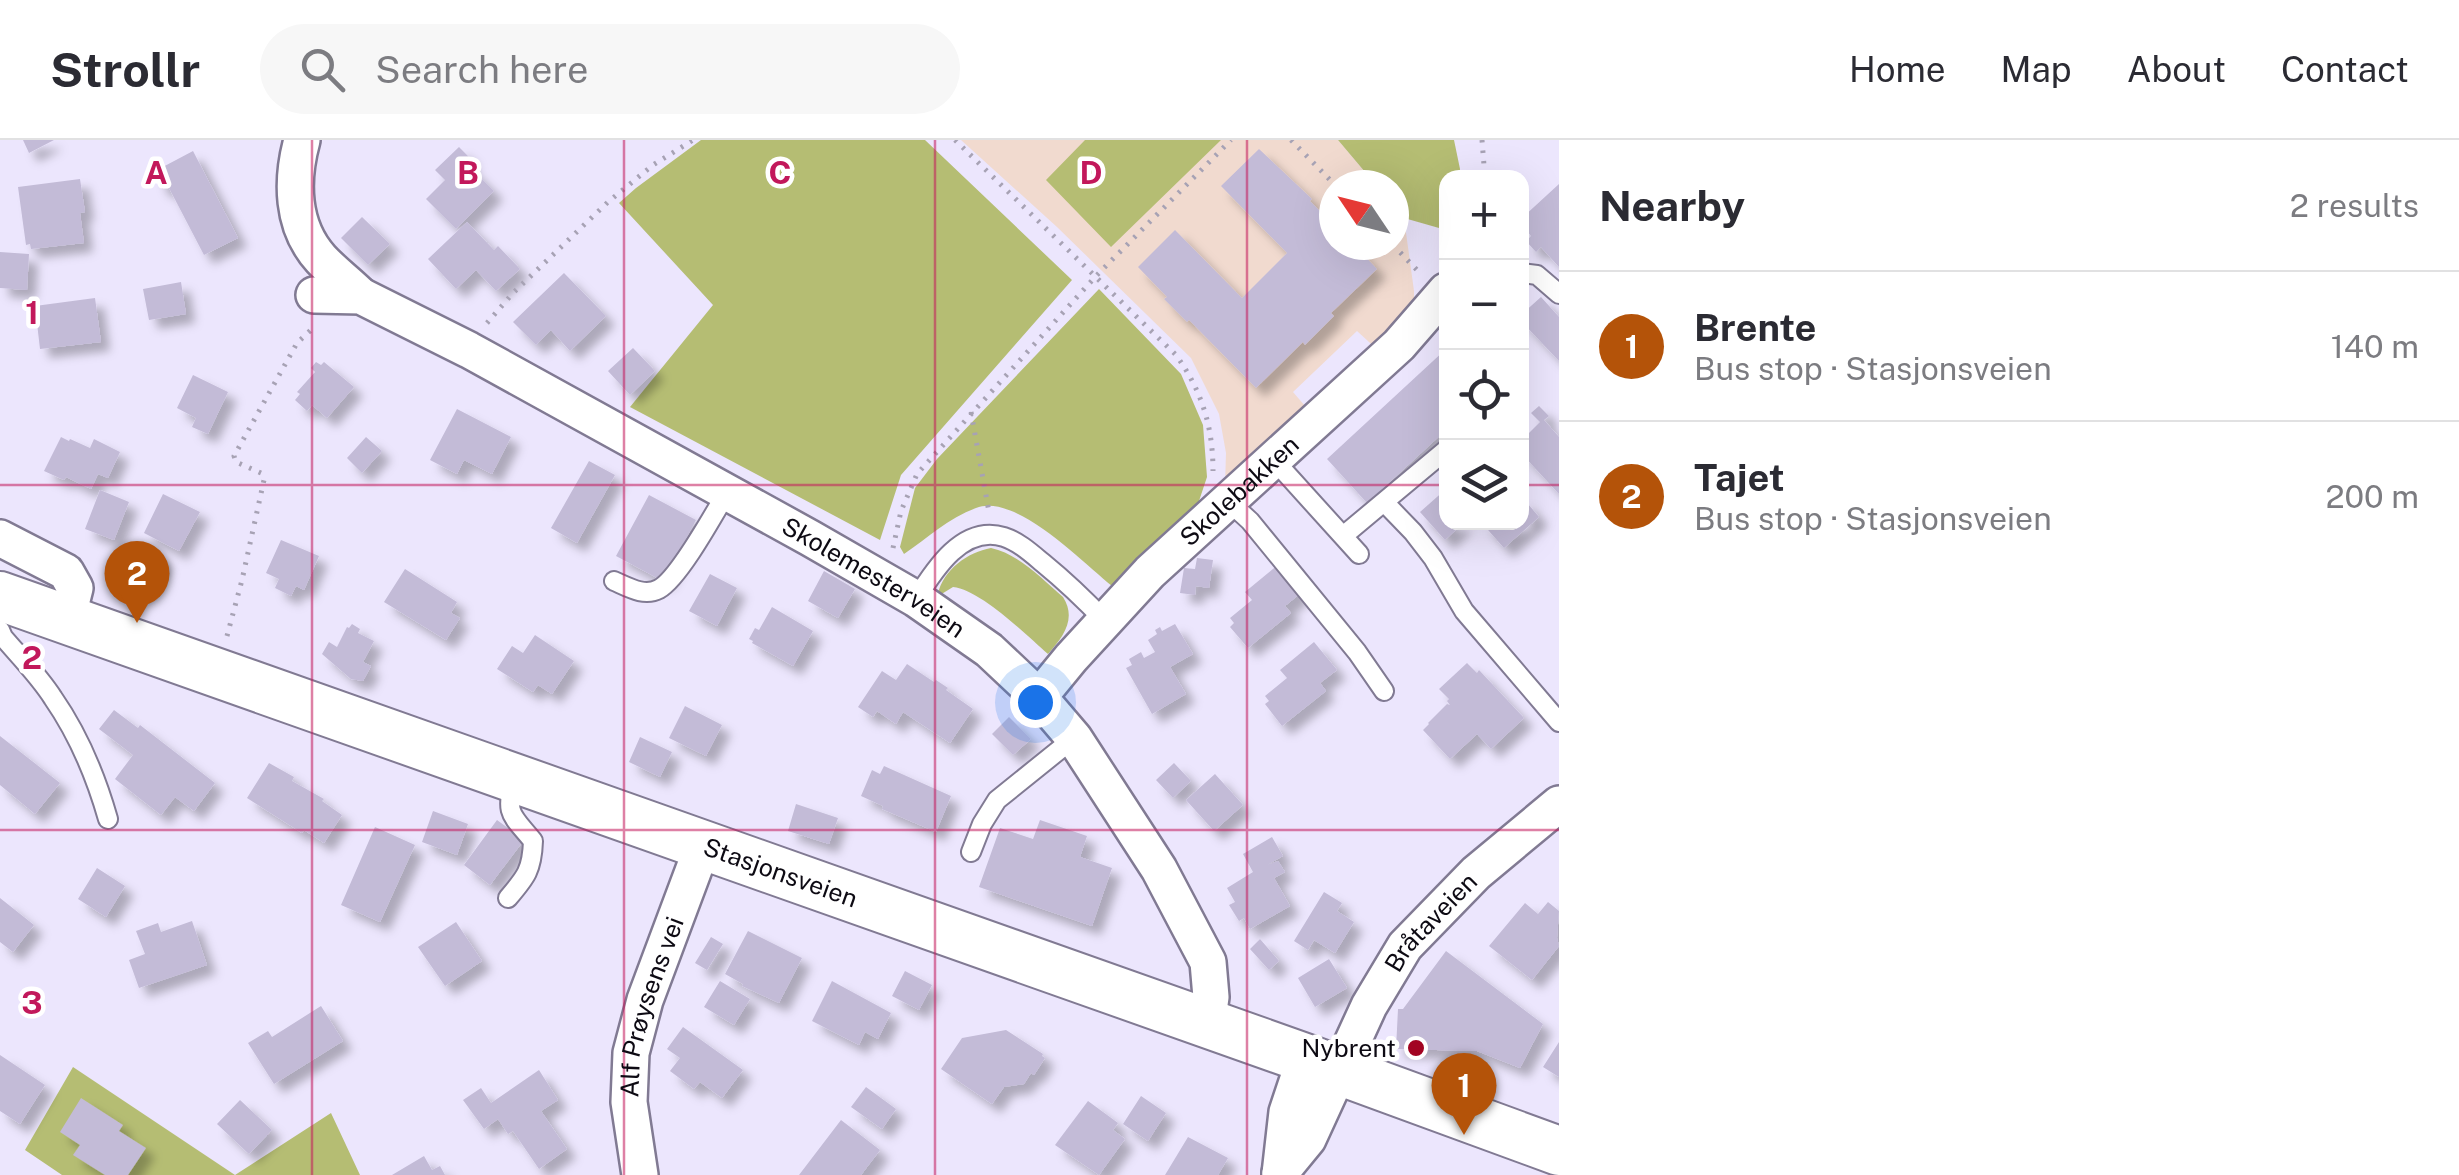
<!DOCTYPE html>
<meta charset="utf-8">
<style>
:root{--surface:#fff;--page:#f7f7f7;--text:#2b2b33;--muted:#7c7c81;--line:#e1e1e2;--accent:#b45309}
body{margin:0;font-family:"Public Sans",sans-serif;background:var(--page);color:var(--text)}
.controls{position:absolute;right:30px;top:30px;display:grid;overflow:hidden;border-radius:20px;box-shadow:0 10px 40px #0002}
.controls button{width:90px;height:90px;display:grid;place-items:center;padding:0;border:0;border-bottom:2px solid var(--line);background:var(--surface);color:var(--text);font:50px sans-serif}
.compass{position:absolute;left:1319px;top:30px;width:90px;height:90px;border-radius:50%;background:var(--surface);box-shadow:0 10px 40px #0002;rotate:305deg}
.you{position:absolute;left:1035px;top:562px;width:35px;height:35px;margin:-25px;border:8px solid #fff;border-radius:50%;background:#1a73e8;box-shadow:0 0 0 15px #1a73e833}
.badge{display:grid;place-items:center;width:65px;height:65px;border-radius:50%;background:var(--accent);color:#fff;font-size:32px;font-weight:700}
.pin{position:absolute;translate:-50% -82px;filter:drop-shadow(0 2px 5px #0008)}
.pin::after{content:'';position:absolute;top:52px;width:35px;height:30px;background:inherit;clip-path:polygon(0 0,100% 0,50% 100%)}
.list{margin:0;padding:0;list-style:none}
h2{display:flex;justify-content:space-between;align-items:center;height:130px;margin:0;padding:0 40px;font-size:42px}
h2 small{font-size:32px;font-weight:400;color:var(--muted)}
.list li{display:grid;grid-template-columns:65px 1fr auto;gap:30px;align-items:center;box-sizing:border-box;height:150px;padding:0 40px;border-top:2px solid var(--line)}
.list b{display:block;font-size:38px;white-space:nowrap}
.list p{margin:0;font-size:32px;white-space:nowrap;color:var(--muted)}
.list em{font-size:32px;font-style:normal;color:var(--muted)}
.icon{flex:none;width:55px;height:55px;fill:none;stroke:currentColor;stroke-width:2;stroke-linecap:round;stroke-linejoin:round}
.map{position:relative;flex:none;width:1559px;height:1035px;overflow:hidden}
header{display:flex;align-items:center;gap:60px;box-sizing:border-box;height:140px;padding:0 50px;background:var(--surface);border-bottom:2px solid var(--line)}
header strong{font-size:48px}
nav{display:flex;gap:55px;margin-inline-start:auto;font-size:35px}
.search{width:700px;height:90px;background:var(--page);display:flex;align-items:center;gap:25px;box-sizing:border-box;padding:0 35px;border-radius:55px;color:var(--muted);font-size:38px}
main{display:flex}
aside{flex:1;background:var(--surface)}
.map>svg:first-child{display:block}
</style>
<header>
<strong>Strollr</strong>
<div class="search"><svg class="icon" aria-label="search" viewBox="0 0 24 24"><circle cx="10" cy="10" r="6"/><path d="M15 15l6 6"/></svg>Search here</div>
<nav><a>Home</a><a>Map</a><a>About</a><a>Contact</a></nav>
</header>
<main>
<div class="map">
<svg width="1559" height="1035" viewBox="0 0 1559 1035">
<defs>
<filter id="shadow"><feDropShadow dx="9" dy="9" stdDeviation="5" flood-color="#0004"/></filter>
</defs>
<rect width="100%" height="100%" fill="#ece6fd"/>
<path fill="#f1dacf" d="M961 0H1338L1376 45H1334V105H1394V66L1404 78 1414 151V176L1381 213 1357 191 1293 252 1312 274 1225 345 1226 313 1219 274 1191 218 1057 87Z"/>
<path fill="#b5bd73" d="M701 0H925L1072 140 901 335 880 400 630 267 713 165 619 63 636 48Z
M1085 0H1221L1111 107 1046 40Z
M1338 0H1454L1460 29 1459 37 1446 38V90L1404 78 1394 66V45H1376Z
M1099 149 1181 234 1203 285 1207 337 1193 379 1124 444 1112 446C1081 421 1016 353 976 368 948 378 928 398 904 414L900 407 915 348 937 319Z
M991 408C1019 414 1042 439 1063 457 1077 479 1063 497 1048 514 1026 495 981 450 953 447L940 455 938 454C943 430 968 412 991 408Z
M73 927 235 1035 331 973 360 1035H62L25 1010Z"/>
<path fill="#c3bbd7" filter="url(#shadow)" d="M23 0H54L29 13Z
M459 7 471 19 466 23 494 51 456 89 426 59 445 40 435 30Z
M1259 9 1312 59 1310 61 1334 85V105H1354L1377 129 1331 173 1334 176 1305 205 1303 202 1256 248 1189 180 1187 182 1164 159 1167 157 1138 127 1175 90 1242 158 1287 113 1221 46Z
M193 11 238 98 204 115 168 46 162 49 155 36 161 33 159 29Z
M80 39 85 72 80 73 84 103 31 109 30 104 26 105 18 47Z
M1559 44V127L1541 107 1536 112 1526 101 1531 96 1522 85V78Z
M362 77 390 104 368 125 341 98Z
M467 82 494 110 498 106 520 129 496 151 476 130 456 149 428 119Z
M0 112 29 114 27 150 0 148Z
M564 133 606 176 570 211 551 190 536 205 513 182Z
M181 142 186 174 149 180 143 149Z
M1541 157 1559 177V221L1522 182V174Z
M95 158 101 202 40 209 35 166Z
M633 208 655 231 630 255 608 231Z
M1446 209V290L1367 363 1327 319Z
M316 222 321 225 324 222 354 247 327 278 312 265 307 271 295 260 300 254 297 252 315 232 311 228Z
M193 235 228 252 208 294 192 287 196 278 177 268Z
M1539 266 1549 276 1544 280 1559 297V354L1522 314V300L1540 282 1531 273Z
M457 269 511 297 492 334 464 320 457 334 430 320Z
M61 297 69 301 70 299 90 308 94 299 120 312 108 338 98 334 91 349 66 337 64 340 44 331Z
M366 297 382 311 362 333 347 318Z
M589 321 615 335 577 403 551 388Z
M1446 349V382H1464L1445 400 1420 372Z
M100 350 129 362 114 400 85 389Z
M163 354 200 372 179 411 144 393Z
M649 355 696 380 663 441 616 416Z
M1522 357 1539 377 1504 408 1481 382H1522Z
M281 400 319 416 304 450 296 446 291 456 275 448 279 439 266 433Z
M138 402 164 419 143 451 117 434Z
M1197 418 1213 420 1209 448 1196 446 1195 455 1180 453 1184 428 1195 429Z
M1279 424 1302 452 1285 466 1291 473 1248 508 1230 487 1234 483 1230 478 1252 460 1245 452Z
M405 429 457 462 451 473 460 478 446 500 384 462Z
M824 431 855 449 838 478 808 461Z
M710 434 737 448 717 486 689 471Z
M772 467 813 491 793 526 752 503 753 501 749 499 755 488 759 490Z
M352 484 360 489 358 493 374 501 363 522 371 526 363 541 351 539 322 514 329 502 337 507 347 487 349 488Z
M1175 484 1193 514 1170 527 1186 554 1152 574 1126 528 1132 525 1129 519 1141 512 1144 518 1155 512 1148 500 1157 494 1155 490 1160 487 1162 491Z
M535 495 574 521 552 554 538 545 533 552 497 529 512 506 523 513Z
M1314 502 1337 530 1320 543 1326 551 1282 586 1265 564 1269 561 1265 556 1287 538 1280 530Z
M1467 523 1477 533 1479 530 1524 578 1491 609 1477 594 1450 619 1423 590 1429 584 1428 583 1447 564 1450 565 1447 561 1449 559 1439 549Z
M907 524 934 542 936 540 948 548 946 550 973 569 950 603 903 572 896 584 877 571 873 577 858 567 882 531 896 540Z
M685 566 722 585 706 616 669 598Z
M114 570 138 588 140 585 215 643 194 671 175 657 161 675 115 639 133 615 99 589Z
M1009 577 1031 599 1013 615 992 594Z
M0 596 60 643 35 674 0 645Z
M640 597 672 612 660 637 629 622Z
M269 623 294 637 292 641 324 659 322 661 342 675 324 703 304 690 302 693 247 658Z
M1174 623 1191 641 1173 658 1156 640Z
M884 626 951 656 936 692 882 669 883 666 861 656 872 630 880 634Z
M1215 634 1243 665 1214 691 1186 660Z
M796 664 838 678 829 704 788 691Z
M433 671 468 684 457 715 422 702Z
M497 680 524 700 490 745 464 725Z
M1040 680 1087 696 1080 717 1112 728 1092 786 979 747 1000 688 1033 699Z
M375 687 415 705 380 782 341 765Z
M1272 697 1283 716 1267 725 1278 721 1285 732 1274 738 1290 766 1250 789 1244 778 1239 781 1229 765 1235 762 1227 748 1253 732 1243 714Z
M97 728 125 746 106 777 78 759Z
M1324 752 1342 763 1337 771 1354 782 1335 813 1314 800 1308 810 1294 801Z
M0 758 34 785 13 812 0 802Z
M1548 762 1559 771 1557 798 1559 806 1532 840 1489 806 1525 763 1538 774Z
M192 781 207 825 139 848 129 820 145 814 136 791 158 783 161 792Z
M456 782 482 821 445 846 418 807Z
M748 791 802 818 779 863 742 846 743 844 725 834Z
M711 797 723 804 707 830 695 823Z
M1260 799 1279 821 1269 830 1250 809Z
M1446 811 1543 884 1520 928 1477 911 1396 909 1398 869H1403Z
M1329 819 1347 848 1315 867 1298 838Z
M905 831 932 845 919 870 892 856Z
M720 841 750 859 734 885 704 867Z
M832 841 891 873 878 899 865 892 859 905 812 881Z
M321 866 343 901 274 944 248 903 268 891 272 897Z
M683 887 743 930 722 958 700 942 694 949 670 931 680 918 667 909Z
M1006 890 1043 914 1042 916 1045 918 1034 935 1031 933 1024 944 1004 947 992 964 941 929 962 898Z
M1559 902V937L1543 927Z
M0 915 45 945 20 984 0 971Z
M539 930 558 960 541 971 567 1009 539 1029 513 991 508 994 498 979 484 989 463 960 481 948 491 963Z
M866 947 896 969 882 989 851 967Z
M1141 956 1166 973 1148 1001 1123 984Z
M81 958 123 985 119 991 146 1008 128 1035H105L73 1015 80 1005 60 992Z
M240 960 272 990 249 1014 217 984Z
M1088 961 1118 983 1113 990 1125 999 1099 1035 1055 1005Z
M841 980 880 1010 861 1035H799Z
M1188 997 1228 1018 1218 1035H1165Z
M424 1016 432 1030 440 1026 445 1035H392Z"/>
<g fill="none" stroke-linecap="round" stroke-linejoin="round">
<g stroke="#817a93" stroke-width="22">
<path id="service" d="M1522 133 1537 135 1559 154
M1273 319 1359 414
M1227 360 1250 381 1357 512 1384 551
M1384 362 1413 392 1433 418 1464 471 1559 582
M1343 396 1446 310
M614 441C628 447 644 457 659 449 679 438 714 374 727 352
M916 459C934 430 963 384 1004 397 1019 402 1031 413 1043 423 1065 441 1085 460 1105 481
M0 490 3 497C20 517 39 536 53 558 78 594 96 637 108 679
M971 712 982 684 997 660 1074 598
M508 758C526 737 532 730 533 701 511 674 505 675 514 639"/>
</g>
<g stroke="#817a93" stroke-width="40">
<g id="minor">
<path d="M302 0C291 40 291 86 321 119 333 132 348 143 361 156"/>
<path id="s1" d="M314 155 361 156 469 210 810 398 916 459 989 510 1039 557 1074 598 1159 729 1208 822 1211 857 1207 885"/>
<path d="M0 398 66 432 75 448 67 480"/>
<path id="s2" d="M1039 557 1071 518 1150 432 1399 205 1446 151"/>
<path id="s3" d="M1280 1033 1308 999 1369 866 1405 806 1476 733 1559 664"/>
<path d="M1280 1034 1287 972 1305 918"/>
<path id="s4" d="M640 1035 629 962 631 913 645 860 703 705"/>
</g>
</g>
<g stroke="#817a93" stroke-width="52">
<g id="secondary">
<path id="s5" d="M0 456 1305 918 1559 1011"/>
</g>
</g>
<path stroke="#a7a2b4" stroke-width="5" stroke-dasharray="2.5 8" stroke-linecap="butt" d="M955 0 1176 215C1202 251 1213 287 1213 331
M1291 0 1335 45
M1482 0 1485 38
M1393 105 1417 130V134
M487 183 513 153 608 62 653 25 693 0
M971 272 989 372
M893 408 901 371 917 334 1096 136 1231 0
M227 496 242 440 264 340 261 333 236 322 234 316 297 203 313 188"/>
<use href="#service" stroke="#fff" stroke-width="18"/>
<use href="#minor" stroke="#fff" stroke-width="35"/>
<use href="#secondary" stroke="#fff" stroke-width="48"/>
</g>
<path fill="none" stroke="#c2185b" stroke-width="2.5" stroke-opacity="0.55" d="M312 0V1035M624 0V1035M935 0V1035M1247 0V1035M0 345H1446M1522 345H1559M0 690H1559"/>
<circle fill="#a20422" stroke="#fff" stroke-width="4" cx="1416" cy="908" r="10"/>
<g text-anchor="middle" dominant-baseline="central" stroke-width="9" stroke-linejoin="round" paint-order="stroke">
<g font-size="25" fill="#0d0a13" stroke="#fff">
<text stroke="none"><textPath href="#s2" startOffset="288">Skolebakken</textPath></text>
<text stroke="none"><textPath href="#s1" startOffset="632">Skolemesterveien</textPath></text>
<text stroke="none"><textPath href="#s5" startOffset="828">Stasjonsveien</textPath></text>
<text stroke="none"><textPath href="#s3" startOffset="295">Bråtaveien</textPath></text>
<text stroke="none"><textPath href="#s4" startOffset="172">Alf Prøysens vei</textPath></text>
</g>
<g font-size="25" fill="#0d0a13" stroke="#fff" text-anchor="end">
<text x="1396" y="908">Nybrent</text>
</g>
</g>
<g font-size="32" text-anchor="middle" font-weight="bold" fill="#c2185b" stroke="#fff" stroke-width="9" stroke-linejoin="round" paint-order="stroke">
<text x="156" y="44">A</text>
<text x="468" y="44">B</text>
<text x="780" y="44">C</text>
<text x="1091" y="44">D</text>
<text x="32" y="184">1</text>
<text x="32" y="529">2</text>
<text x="32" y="874">3</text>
</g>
</svg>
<div class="controls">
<button>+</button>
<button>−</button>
<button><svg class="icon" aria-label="locate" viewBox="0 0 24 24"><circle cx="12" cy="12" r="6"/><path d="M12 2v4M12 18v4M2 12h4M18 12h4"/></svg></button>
<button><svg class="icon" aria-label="layers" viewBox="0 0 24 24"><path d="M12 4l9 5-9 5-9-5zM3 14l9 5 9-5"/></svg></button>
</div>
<svg class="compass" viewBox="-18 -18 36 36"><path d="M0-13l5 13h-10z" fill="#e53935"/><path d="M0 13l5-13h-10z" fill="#7c7c81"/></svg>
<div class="you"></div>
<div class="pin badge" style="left:1464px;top:995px">1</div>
<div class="pin badge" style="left:137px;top:483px">2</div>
</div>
<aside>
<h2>Nearby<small>2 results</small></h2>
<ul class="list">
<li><span class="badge">1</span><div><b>Brente</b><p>Bus stop · Stasjonsveien</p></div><em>140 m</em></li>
<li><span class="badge">2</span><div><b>Tajet</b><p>Bus stop · Stasjonsveien</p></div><em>200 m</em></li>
</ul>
</aside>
</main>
